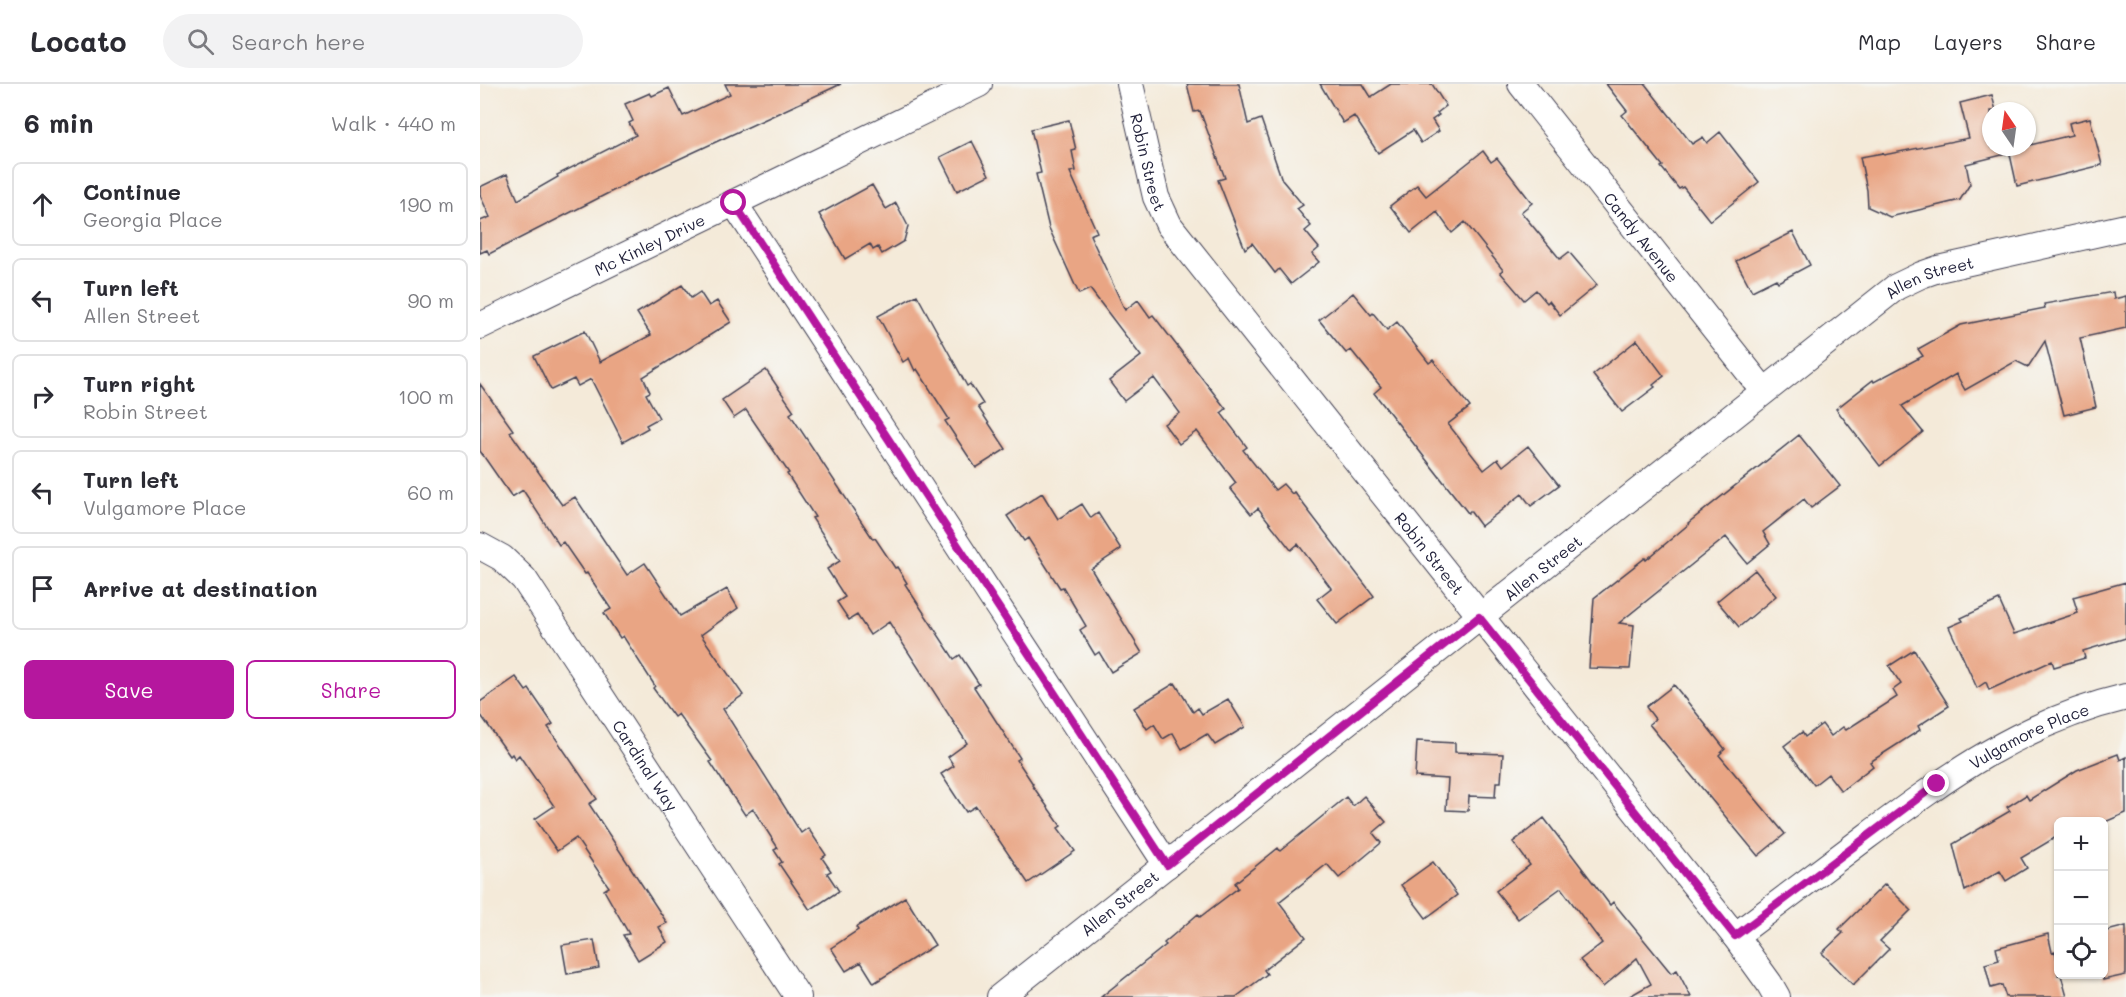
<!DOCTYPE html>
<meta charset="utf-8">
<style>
:root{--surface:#fff;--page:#f2f2f3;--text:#2b2b33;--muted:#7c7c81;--line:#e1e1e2;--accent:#b5179e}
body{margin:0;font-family:Mali,sans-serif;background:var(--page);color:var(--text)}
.controls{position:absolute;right:18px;bottom:18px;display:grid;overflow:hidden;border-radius:9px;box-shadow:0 2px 4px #0004}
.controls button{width:54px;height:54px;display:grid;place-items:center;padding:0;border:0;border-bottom:2px solid var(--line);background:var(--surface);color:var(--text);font:30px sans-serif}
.compass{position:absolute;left:1502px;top:18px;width:54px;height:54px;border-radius:50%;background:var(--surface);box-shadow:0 2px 4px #0004;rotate:347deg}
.stop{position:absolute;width:18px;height:18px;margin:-14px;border:4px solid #b5179e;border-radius:50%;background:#fff}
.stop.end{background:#b5179e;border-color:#fff;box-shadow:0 2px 6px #0008}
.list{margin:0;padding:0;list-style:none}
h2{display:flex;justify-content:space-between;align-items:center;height:78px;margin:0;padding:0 24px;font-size:26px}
h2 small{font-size:20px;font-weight:400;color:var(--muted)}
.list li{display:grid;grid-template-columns:39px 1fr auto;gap:18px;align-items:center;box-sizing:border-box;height:84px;margin:0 12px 12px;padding:0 12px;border:2px solid var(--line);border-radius:9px}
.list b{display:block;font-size:22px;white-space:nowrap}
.list p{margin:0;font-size:20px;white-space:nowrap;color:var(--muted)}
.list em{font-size:20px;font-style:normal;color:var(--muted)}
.actions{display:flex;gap:12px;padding:18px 24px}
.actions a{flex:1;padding:14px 0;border:2px solid var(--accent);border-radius:9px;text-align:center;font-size:21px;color:var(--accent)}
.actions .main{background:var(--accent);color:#fff}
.icon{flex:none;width:33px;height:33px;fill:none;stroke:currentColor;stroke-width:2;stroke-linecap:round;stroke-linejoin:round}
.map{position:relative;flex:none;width:1646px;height:913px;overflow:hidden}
header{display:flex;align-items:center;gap:36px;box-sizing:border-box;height:84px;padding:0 30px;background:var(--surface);border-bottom:2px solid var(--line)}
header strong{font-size:28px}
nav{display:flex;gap:33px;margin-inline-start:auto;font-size:21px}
.search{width:420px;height:54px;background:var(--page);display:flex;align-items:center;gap:15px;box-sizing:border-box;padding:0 21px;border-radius:33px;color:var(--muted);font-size:22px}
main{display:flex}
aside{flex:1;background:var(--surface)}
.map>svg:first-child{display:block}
</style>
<header>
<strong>Locato</strong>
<div class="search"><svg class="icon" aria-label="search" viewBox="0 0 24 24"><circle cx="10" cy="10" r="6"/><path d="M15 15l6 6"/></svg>Search here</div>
<nav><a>Map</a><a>Layers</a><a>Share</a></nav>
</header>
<main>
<aside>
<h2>6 min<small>Walk · 440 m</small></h2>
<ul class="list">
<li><svg class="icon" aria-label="ahead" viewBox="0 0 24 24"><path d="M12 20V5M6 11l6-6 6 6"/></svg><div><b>Continue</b><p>Georgia Place</p></div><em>190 m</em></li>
<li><svg class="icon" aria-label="left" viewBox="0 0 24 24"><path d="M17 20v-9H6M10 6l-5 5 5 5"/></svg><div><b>Turn left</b><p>Allen Street</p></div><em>90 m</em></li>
<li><svg class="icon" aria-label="right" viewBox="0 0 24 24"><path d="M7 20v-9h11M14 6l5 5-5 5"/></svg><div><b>Turn right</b><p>Robin Street</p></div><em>100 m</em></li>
<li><svg class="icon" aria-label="left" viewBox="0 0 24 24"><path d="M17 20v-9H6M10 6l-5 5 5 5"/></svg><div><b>Turn left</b><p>Vulgamore Place</p></div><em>60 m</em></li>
<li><svg class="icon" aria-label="arrive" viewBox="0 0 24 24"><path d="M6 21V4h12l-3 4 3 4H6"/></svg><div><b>Arrive at destination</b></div></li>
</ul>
<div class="actions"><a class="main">Save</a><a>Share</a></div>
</aside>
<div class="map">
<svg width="1646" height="913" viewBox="0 0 1646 913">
<rect width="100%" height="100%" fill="#f6f6f2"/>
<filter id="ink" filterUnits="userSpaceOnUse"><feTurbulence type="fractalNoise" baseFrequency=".0167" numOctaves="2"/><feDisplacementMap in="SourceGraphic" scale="12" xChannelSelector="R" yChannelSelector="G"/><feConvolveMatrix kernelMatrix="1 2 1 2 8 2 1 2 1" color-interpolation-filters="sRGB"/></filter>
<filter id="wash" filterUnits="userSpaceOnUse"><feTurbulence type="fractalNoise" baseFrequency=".008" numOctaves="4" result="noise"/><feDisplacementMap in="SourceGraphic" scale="24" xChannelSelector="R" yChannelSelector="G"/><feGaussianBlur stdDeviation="1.35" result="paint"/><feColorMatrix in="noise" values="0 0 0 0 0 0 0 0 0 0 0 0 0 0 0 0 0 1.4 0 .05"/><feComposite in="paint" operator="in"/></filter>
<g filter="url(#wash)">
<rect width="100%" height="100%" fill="#f4ead9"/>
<g id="blocks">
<path fill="#e9a584" d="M245 0H361L156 95 9 170 7 166 0 169V137L10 133 0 111V103L27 90 38 116 78 93 77 91 156 51 149 39 153 37 145 20 170 9 172 12 189 4 203 32 250 10Z
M707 0H759L768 40 781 35 802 96 823 121 817 125 831 142 825 147 839 164 832 170 839 178 811 200 799 185 795 189 772 159 765 165 738 96 745 94 720 27 714 28Z
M840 0H883L891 13 911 0H952L966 22 957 29 959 31 952 36 959 47 941 59 933 46 898 69 874 32 863 39Z
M1126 0H1165L1212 60 1223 53 1227 59 1240 48 1279 98 1230 137 1203 103 1199 105 1181 83 1183 82 1142 31 1147 27Z
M1512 11 1516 27H1511V63H1524L1526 70 1486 80 1490 100 1480 116 1410 133 1388 123 1387 106 1380 73 1403 69 1404 71 1489 54 1480 19Z
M1610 34 1622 81 1537 102 1529 66 1592 51 1589 39Z
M589 36 596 66 592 67 596 87 590 88 617 148 610 151 645 226 658 216 670 233 673 231 746 325 741 329 767 363 763 366 795 406 803 400 812 410 814 408 894 512 857 540 837 515 851 504 818 460 811 466 778 424 771 430 750 404 756 399 717 347 699 360 684 340 700 329 674 294 644 317 629 297 661 272 610 205 599 210 569 144 556 90 561 89 551 45Z
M492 57 509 91 477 107 460 73Z
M1003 67 1011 78 1017 74 1052 119 1041 128 1080 175 1089 168 1117 201 1080 231 1069 217 1067 219 1056 206 1044 216 1020 188 1023 186 985 138 972 149 957 128 931 149 910 122 937 101 946 112Z
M392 101 406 125 416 119 428 142 424 157 402 170 398 163 393 166 390 160 365 175 339 130Z
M1313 148 1330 181 1298 198 1296 195 1272 207 1256 177Z
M202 201 211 214 220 208 229 222 237 217 251 238 163 293 170 308 166 310 179 334 166 341 168 344 143 358 111 295 98 302 94 295 71 306 54 272 105 247 120 278 171 251 157 229Z
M1633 208 1634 215 1646 212V244L1600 254 1616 323 1584 331 1565 257 1548 283 1536 277 1485 306 1476 290 1422 322 1443 348 1400 382 1356 325 1393 296 1394 298 1443 272 1438 265 1481 241 1565 224 1564 220Z
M873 209 891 231 893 229 907 246 917 238 949 279 953 276 990 323 968 340 1004 386 1018 375 1023 382 1048 362 1079 401 1051 422 1042 410 1001 442 990 427 988 429 894 309 901 303 871 266 866 269 839 236Z
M437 211 487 302 490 300 503 320 498 323 526 365 496 384 465 337 469 335 437 285 435 287 429 274 423 278 398 232Z
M1157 256 1184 292 1173 301 1175 303 1142 328 1113 291Z
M286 286 314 327 310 330 393 455 395 454 415 484 417 483 427 499 425 500 474 575 480 571 499 600 494 603 540 674 537 676 553 700 552 701 581 742 578 744 595 767 548 799 496 722 486 728 461 690 474 682 468 673 487 659 409 538 390 551 377 531 369 536 357 518 365 513 347 485 360 477 332 434 335 433 307 390 309 389 266 326 254 334 242 316Z
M0 300 33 346 30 348 82 421 95 413 147 491 165 479 200 532 247 505 258 524 221 551 263 611 243 625 321 749 328 744 346 771 342 774 351 787 347 789 359 807 330 826 299 780 302 778 294 766 298 764 273 725 265 731 230 678 232 677 198 630 194 633 173 604 175 602 143 552 140 554 124 529 131 525 107 489 105 490 83 458 79 461 43 406 32 413 0 367Z
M1319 351 1360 402 1331 424 1324 415 1283 448 1290 460 1267 479 1246 453 1139 539 1154 541 1150 585 1109 584 1114 514 1165 474 1166 476 1209 440 1208 439Z
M562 409 578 435 602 420 611 434 618 429 641 465 611 485 662 569 631 588 619 568 615 571 600 546 606 542 583 503 580 504 548 454 544 457 527 432Z
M1275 486 1296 512 1259 543 1237 517Z
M1646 498V554L1603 567 1605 574 1574 583 1572 577 1509 606 1506 598 1497 604 1469 543 1483 537 1481 534 1519 516 1534 550 1598 529 1593 513Z
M1434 566 1469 622 1438 642 1440 646 1390 678 1393 682 1361 707 1348 690 1334 701 1304 662 1322 648 1325 653 1342 640 1351 652 1363 643 1366 646 1417 613 1413 606 1421 600 1409 582Z
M36 593 46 607 49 605 73 640 68 643 117 715 109 720 187 839 179 843 187 858 158 876 143 851 149 850 124 806 129 803 96 754 77 767 55 735 74 722 39 671 35 675 32 670 30 672 0 630V618Z
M695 599 713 628 718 624 722 630 748 615 765 643 735 661 727 650 702 665 693 649 683 655 674 640 667 645 654 624Z
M1194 601 1245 665 1239 671 1305 750 1278 772 1169 640 1175 635 1166 623Z
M937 657 975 659V668L1023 670 1021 698H1016L1015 713 989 712 988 727 966 726 968 695 935 693Z
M1638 670 1640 676 1646 673V729L1625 738H1578V752L1541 774 1547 784 1526 797 1520 787 1485 807 1473 760 1530 727 1527 723 1546 711 1549 716 1597 686Z
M884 712 906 738 893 749 901 759 859 794 847 780 799 818 826 853 784 886 787 890 756 913H621L686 861 684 859 718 830 720 833 758 804 755 799 798 764 800 767 866 713 873 722Z
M1064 734 1130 821 1133 818 1191 889 1197 886 1211 913H1148L1171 900 1157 874 1123 903 1100 876 1122 859 1081 804 1038 835 1016 807 1050 781 1033 758Z
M953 778 977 811 946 834 921 801Z
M1405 800 1431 826 1400 857 1409 865 1373 901 1342 869 1363 849 1359 845Z
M425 813 455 861 394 899 381 878 366 887 351 864 378 846 376 843Z
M1646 842V891L1623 896V848Z
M1568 850 1572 868 1575 867 1578 881V891H1581L1587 913H1526L1522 901 1511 904 1505 880 1519 876 1516 864Z
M114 856 119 884 87 890 82 861Z"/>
</g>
</g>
<g filter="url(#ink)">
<use href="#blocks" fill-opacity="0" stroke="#424053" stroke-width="1.5"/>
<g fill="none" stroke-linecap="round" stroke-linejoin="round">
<g stroke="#424053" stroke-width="28">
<g id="minor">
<path id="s1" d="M650 0 676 113 689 141 1255 852 1289 899 1297 913"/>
<path id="s2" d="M1041 0 1284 307"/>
<path d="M254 119 687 781"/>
<path id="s3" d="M0 242 499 0"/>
<path id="s4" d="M0 462 22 474 44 495 318 913"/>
<path id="s5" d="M1255 852C1299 819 1343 786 1386 753 1468 692 1544 637 1646 613"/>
<path id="s6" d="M520 913 1416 203 1441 191 1458 185 1646 143"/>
</g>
</g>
<use href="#minor" stroke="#fff" stroke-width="26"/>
</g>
</g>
<g fill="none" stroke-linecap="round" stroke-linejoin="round" filter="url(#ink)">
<path stroke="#b5179e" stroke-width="8" d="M254 119 687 781 999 533 1255 852 1457 700"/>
</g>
<g text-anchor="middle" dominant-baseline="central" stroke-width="4.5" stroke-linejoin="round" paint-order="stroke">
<g font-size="16" fill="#22223b" stroke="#f6f6f2">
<text stroke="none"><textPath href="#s1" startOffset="80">Robin Street</textPath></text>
<text stroke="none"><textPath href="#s2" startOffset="195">Candy Avenue</textPath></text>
<text stroke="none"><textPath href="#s3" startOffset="188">Mc Kinley Drive</textPath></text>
<text stroke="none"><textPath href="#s6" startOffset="1178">Allen Street</textPath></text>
<text stroke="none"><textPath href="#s1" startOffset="566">Robin Street</textPath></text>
<text stroke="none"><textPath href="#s6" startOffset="692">Allen Street</textPath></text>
<text stroke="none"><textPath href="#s5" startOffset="357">Vulgamore Place</textPath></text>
<text stroke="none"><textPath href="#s4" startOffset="278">Cardinal Way</textPath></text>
<text stroke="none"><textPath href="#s6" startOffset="152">Allen Street</textPath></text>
</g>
</g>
</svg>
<div class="controls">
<button>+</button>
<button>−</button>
<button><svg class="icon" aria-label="locate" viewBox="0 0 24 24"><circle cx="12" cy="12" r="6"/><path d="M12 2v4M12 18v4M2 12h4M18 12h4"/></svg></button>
</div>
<svg class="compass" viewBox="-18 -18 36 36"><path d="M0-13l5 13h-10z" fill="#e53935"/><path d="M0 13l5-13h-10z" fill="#7c7c81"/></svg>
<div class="stop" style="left:254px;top:119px"></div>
<div class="stop end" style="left:1457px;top:700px"></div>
</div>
</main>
